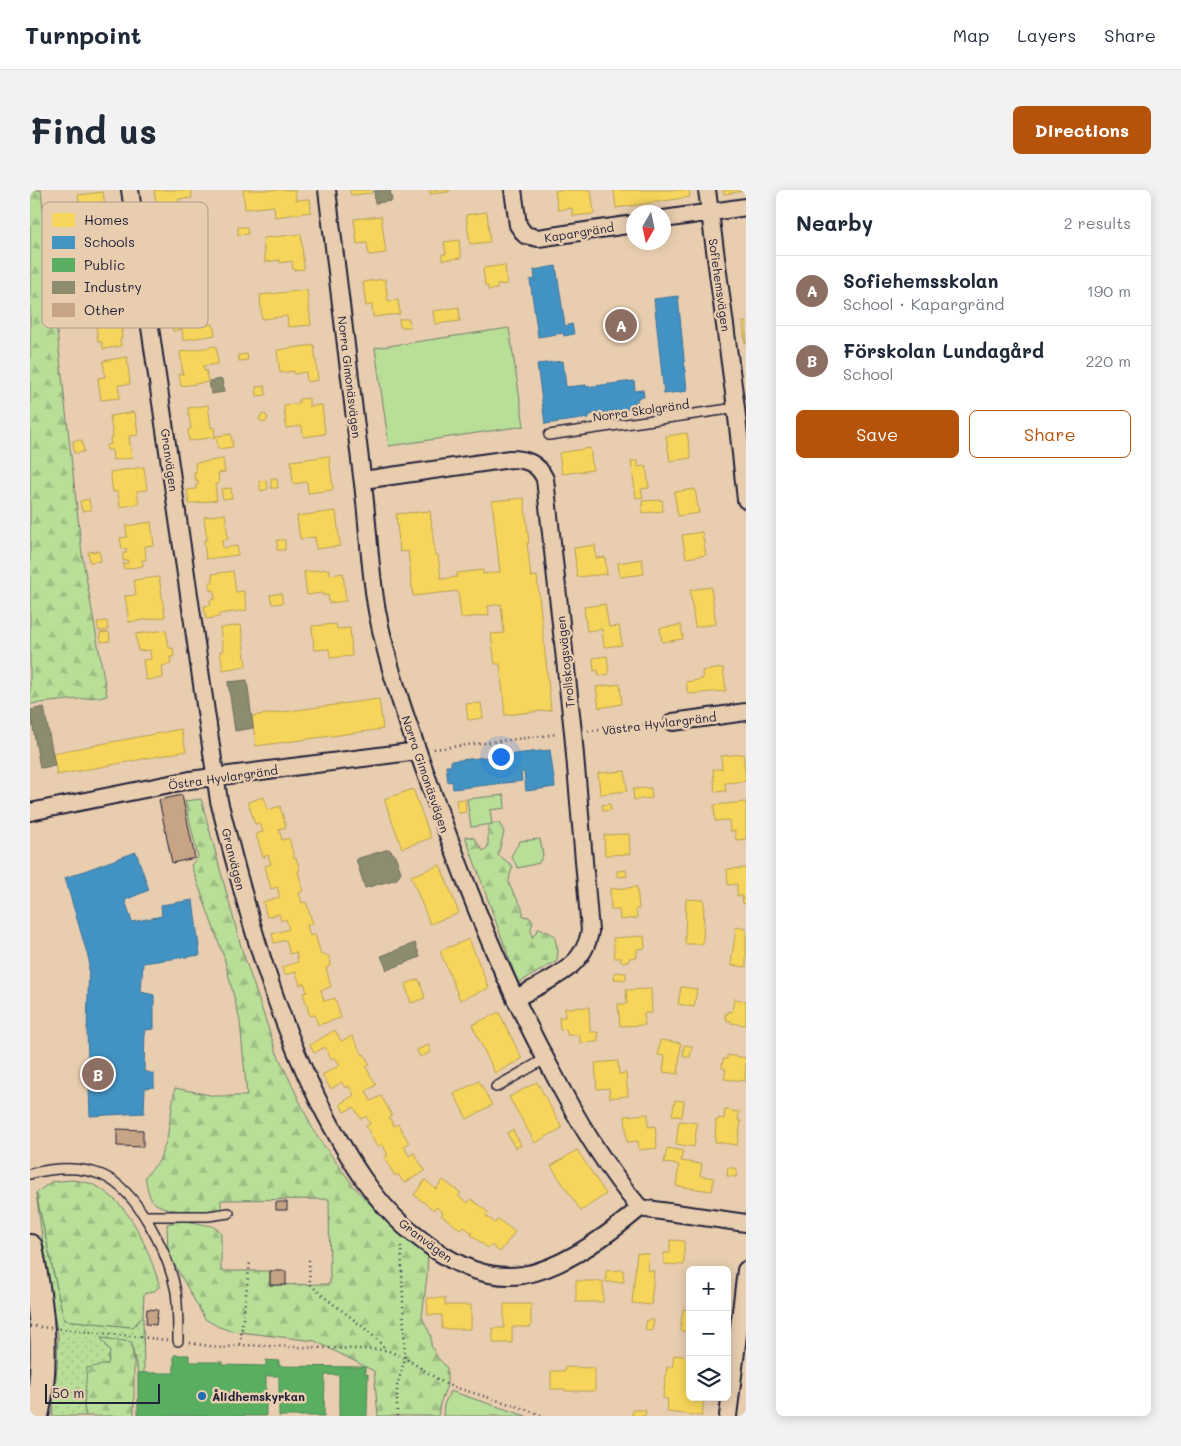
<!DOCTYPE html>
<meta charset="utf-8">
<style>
:root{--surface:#fff;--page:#f2f2f3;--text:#1f2937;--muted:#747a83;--line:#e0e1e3;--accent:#b45309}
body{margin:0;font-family:Mali,sans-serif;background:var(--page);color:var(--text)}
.controls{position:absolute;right:15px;bottom:15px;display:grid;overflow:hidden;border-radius:8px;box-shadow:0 2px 12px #0003}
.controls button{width:45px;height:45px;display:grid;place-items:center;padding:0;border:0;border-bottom:1px solid var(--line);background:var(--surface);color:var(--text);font:25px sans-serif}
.compass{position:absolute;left:596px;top:15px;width:45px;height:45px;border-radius:50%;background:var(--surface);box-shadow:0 2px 12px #0003;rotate:189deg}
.scale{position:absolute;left:15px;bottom:12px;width:115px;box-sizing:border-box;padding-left:5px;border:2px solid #22223b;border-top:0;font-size:14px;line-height:18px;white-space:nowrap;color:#22223b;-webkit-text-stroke:4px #e8cdaf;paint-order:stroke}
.you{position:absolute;left:470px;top:566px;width:18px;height:18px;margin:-12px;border:4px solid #fff;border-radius:50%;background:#1a73e8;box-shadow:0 0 0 8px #1a73e833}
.badge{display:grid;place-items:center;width:32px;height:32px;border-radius:50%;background:var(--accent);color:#fff;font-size:16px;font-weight:700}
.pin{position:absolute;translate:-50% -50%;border:2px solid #fff;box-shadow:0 1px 5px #0006}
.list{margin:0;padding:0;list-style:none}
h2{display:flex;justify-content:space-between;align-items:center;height:65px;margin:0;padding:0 20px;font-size:21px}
h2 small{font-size:16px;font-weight:400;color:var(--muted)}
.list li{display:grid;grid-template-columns:32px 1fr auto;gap:15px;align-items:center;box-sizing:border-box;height:70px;padding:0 20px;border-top:1px solid var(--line)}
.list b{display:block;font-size:19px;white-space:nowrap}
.list p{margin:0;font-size:16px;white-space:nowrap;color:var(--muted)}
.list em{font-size:16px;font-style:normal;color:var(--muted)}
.actions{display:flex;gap:10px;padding:15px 20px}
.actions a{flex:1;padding:11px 0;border:1px solid var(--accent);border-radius:8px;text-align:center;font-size:18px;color:var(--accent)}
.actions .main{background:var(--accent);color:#fff}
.icon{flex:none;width:28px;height:28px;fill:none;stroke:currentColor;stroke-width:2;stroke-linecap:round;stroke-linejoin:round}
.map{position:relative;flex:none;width:716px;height:1226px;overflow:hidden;border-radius:8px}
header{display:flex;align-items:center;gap:30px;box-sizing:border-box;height:70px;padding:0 25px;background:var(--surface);border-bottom:1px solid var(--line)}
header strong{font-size:24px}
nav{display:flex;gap:28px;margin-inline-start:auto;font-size:18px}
.intro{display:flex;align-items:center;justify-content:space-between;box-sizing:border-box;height:120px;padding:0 30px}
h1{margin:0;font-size:35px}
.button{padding:12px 22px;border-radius:8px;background:var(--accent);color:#fff;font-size:18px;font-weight:700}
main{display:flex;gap:30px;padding:0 30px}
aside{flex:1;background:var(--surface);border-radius:8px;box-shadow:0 2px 12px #0003}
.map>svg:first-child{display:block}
</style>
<header>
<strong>Turnpoint</strong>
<nav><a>Map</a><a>Layers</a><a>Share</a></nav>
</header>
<div class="intro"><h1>Find us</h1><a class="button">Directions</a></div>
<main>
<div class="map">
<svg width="716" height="1226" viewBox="0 0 716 1226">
<defs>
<pattern id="grass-dots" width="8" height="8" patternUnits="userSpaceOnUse" patternTransform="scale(1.25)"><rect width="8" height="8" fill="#b9de98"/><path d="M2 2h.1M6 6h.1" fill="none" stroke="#9fbe84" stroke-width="1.8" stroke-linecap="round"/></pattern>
<pattern id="forest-firs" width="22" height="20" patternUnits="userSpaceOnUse" patternTransform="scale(1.25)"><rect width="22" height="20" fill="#b9de98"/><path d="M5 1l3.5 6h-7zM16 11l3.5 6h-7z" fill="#9fbe84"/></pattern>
</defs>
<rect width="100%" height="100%" fill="#e8cdaf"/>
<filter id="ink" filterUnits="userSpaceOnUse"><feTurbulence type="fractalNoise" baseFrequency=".02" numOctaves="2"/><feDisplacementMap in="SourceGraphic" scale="10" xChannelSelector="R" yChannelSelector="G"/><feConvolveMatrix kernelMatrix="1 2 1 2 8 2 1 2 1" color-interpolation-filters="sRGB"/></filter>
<g filter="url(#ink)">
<path fill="url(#grass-dots)" stroke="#6e806a" d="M6 1003 34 1130 103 1137 113 1126 114 1183H108L101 1152 71 1148 80 1161 78 1174 54 1217 56 1226H22L27 1177 28 1145 21 1111Z"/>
<path fill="url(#forest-firs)" stroke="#6e806a" d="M0 0H11L52 364 77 506 0 514Z
M171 609 212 760 246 861 284 942 325 998 358 1033 398 1054 397 1086 392 1127 401 1146V1155L407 1167 417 1178V1195L410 1214 408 1226H348L344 1181 285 1151 201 1141 189 1137 175 1129 138 1063 137 1034 150 1030 182 1036 191 1042V1081H240V1095L300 1094 299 1009 191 1010V1025L186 1022C170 1021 132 1024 122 1010 118 1005 117 994 115 987L129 971 137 949 145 898 185 906H217L210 831 194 767 161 675 168 667 155 611Z
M464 633H469L474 642 468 665 483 676C481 681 479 687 479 692 481 705 494 713 493 726L499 727 503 732 501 738 502 748 509 738 524 745 528 760 527 771 488 793 435 646 444 648 453 661 458 657V637Z
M42 990C49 991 58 992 64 995 103 1015 117 1058 130 1096L124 1101 114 1104 113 1126 103 1137 34 1130 6 1003 21 992Z
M71 1148 101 1152 104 1171V1226H56L54 1217 57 1178 78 1174 80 1161Z"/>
<path fill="#b9de98" stroke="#6e806a" d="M479 138 494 236 359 256 345 158Z
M474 605 475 618 460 620 462 634 441 637 437 609Z
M510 649 513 665 509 673 488 678 481 666 490 651Z
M420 1201 496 1226H413L414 1215Z"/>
<path fill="#f6d55c" stroke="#b69f52" d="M124 0H161L162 8 148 9 151 36 130 39Z
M213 0H265L266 10 280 9 281 22 245 27 244 16 215 19Z
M320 0H341L342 3 321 5Z
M400 0H419V2L400 4Z
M532 0H561L564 24 543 26 542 18 528 20 525 1Z
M584 0H659L660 7 586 18Z
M693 0H715V1L694 4Z
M73 2 77 31H74L75 39 36 44 34 30 51 27 48 5Z
M457 22 460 52 440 54 436 25Z
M351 26 356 63 339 65 337 53 327 54 324 29Z
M208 37H217L218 44 208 45Z
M271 44 274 79 263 80 262 71 250 73V70L235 72 233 48Z
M429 50 431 68 412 70V64H416L414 52Z
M475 75 477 94 467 95V99L458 100V96H455L453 78Z
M355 89 358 111 368 110 370 124 343 127 342 115 336 116 333 92Z
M277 100 281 135 258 137 257 126 232 129 230 105Z
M164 105 169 136 183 134 185 145 153 150 152 139 143 141 141 130 144 129 141 108Z
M88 112 93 141H91L92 148 90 149 91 156 73 159 72 152H68L66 133 60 134 58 122 65 121 64 116Z
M429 117 430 131 405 134 403 121Z
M369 129H379L380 137H370Z
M713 132H716V153H715Z
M284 155 288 190 277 192 276 182 264 184V181L250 183 247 160Z
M186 156 188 174 173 176 174 181 176 180 178 192 151 196 149 184H153L150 162Z
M217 164 218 170 209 171 208 165Z
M97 167 100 194 88 195 90 208 71 210 68 188 75 187 73 171Z
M235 196 236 205 227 206 226 197Z
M279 208V216L292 215 295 244 273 247 272 236 256 238 254 215 269 213V209Z
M178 215 181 238 184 237 185 247 159 251 158 240 161 239 158 218Z
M105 222 108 245 99 246 102 268 83 270 82 260H77L76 255 81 254 80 248 83 247 80 226Z
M235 224 238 228 236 232H232L229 229 231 225Z
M657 243 661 268 640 271 636 246Z
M201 244 203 257 188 259 186 246Z
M52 250 54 262 44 263 43 251Z
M560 258 563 280 532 284 529 263Z
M299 266 303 300 278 303 277 292 263 294 261 271Z
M193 269 195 282 188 283 189 294H185L187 310 159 314 157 300 166 299V295H168V290H165L164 282H166L165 273Z
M601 271H608V277L616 276 619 298 611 299 613 307 606 308Z
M114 277 117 300 107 301 109 314 90 317 88 302H83L80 282Z
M241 288H247L248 298H241Z
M236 290 238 299 231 301 229 291Z
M201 298 202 308 193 309 191 299Z
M665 299 669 323 648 326 644 302Z
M494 308 499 353H497L501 387 507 386 521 520 475 525 470 474H465L461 444 474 443 471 414 458 416 459 425 431 428 428 401 383 406 378 361 370 362 366 324 400 321 405 365H408L411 389 427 387V383L453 380V384L470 382 462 311Z
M59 309 61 320 52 321 50 311Z
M632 310 633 321 613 323 612 311Z
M306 321 310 356 286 359 285 347 270 349 267 326Z
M195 324 198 349 192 350 193 358 207 356 208 365 176 369 174 350H177L174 327Z
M121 332 124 355 115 356 116 370H112L113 376 94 379 93 374 98 373V370L93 371V363H97L96 358 92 359 90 348 97 347 96 336Z
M672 342 676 365 656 368 652 345Z
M247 350H255V360H247Z
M565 355 566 368 575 367 577 384 547 387 544 358Z
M69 361 71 371 60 372 58 362Z
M612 369 614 384 590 387 588 373Z
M299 379 300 385 313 383 316 411 299 413 298 405H292V403L277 405 274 382Z
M203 381 206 402 214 401 217 420 189 424V427L176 429 174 416 181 415 180 410 185 409 184 400 180 401 179 392H183L182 384Z
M129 387 135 427 99 432 95 406 106 405 104 390Z
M681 397 686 434 665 437 660 400Z
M251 403 253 413 242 414 240 405Z
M575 414 579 437 589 436 592 455 574 457 572 439 557 441 554 417Z
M77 431 78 440 69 441 67 432Z
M306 434 307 439 320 438 322 466 300 468 299 459 284 460 282 436Z
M211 435 216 476 193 480 190 461H193L190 438Z
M651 435 653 449 632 452 630 438Z
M136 440 139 458H143L144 467H140L141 474 132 476 133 488 116 490 113 470 121 469 120 460 108 461 106 444Z
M79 442 80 451 71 452 70 443Z
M577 466 579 484 569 486 568 480 564 481 563 468Z
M693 478 696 501 658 504 656 492 673 489 672 481Z
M590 494 592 514 569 518 566 497Z
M349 509 353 539 226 556 222 526Z
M451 513 453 528 438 530 436 514Z
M151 539 156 561 27 585 23 563Z
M713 564 716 591 695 593 696 601 685 602 683 579H692L691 566Z
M595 581 597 601 570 604 568 583Z
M621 598 622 608 604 610 603 599Z
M383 599 401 648 372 658 354 609Z
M234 607 238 620 250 616 256 637 249 639 252 650 259 648 264 668H266L270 680 268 681 273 701 269 703 272 713 276 712 283 734 277 735 280 746 285 744 291 765 295 764 299 767 301 773 299 777 296 778 301 797 291 800 294 811 305 808 311 828 288 835 285 825 280 826 273 803 277 802 274 793 270 795 266 782 254 785 252 777 268 772 266 762 260 764 256 750 244 753 242 744 259 739 256 729 251 731 249 724 237 727 233 712 250 707 247 697 241 699 235 676 241 674 238 665 233 667 226 644 233 642 230 633 225 634 218 612Z
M435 609 436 622 428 623 426 610Z
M716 612V649L706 650 705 641H700L699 630 685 631 684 615Z
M580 614 581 620 573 621 572 615Z
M599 644 600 664 575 665 574 645Z
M410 675 429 723 400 734 381 686Z
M716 678V713L713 714 712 706H707V694L698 695 697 679Z
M596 680 597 686 587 687V681Z
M607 697 609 719H606L607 728 590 730 589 720H581L580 699Z
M656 709 674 710 673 754H655Z
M706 737 716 739V777L701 775Z
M614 746 615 758 607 759V767L599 768V771L591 772V768H585L583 748Z
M439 749 459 798 430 810 410 761Z
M585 782 596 783V790L584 789Z
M389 789 395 808 381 813 375 794Z
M651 797 667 799 664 817 648 814Z
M621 799 622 823H614L615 835 590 836 588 814H597L596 800Z
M704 809 716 811V835L701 833V831H697V828H695V824H698V821L702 822Z
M559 817 560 842H568V852L550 853V845H537L536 839 530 840 529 827H535V818Z
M469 822 492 869 465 883 442 835Z
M305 840 311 851 322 846 333 865 334 864 340 875 336 877 346 895 336 901 341 911 351 906 362 925 359 927 364 936 368 934 379 953 374 956 379 966 384 963 395 981 374 993 368 984 365 986 354 967 358 965 352 954 347 957 336 936 340 934 336 926 331 929 324 917 314 922 310 914 324 905 319 896 315 898 312 892 301 899 292 885 310 875 305 867 301 869 295 857 284 863 280 855Z
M630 850 651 853 648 884 633 882 635 866 628 865Z
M398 855 401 862 390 867 387 860Z
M654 855 662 856 660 867H653Z
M697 865 716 868 715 891 694 889 696 879 692 878 693 869H697Z
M588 871 589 884 596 883 598 906 580 908 579 898 567 899 565 873Z
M449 891 462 915 437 929 424 904Z
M507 892 532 938 505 953 479 907Z
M645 910 654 911 652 927 642 925Z
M695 920 709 922 708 931H711L707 955 685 952 686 930H688L689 928 694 929Z
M618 924V937L625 936 627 958 609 960 608 951 597 952 595 926Z
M649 931 667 933 664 957 646 954Z
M483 940 491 955 485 958 477 943Z
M637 958 653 961 651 971 672 974 670 986 684 988 682 1001 646 996 649 975 634 973Z
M547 960 576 1004 551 1021 521 976Z
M698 977 707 979 706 987 697 986Z
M395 990 406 999 413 990 431 1003 428 1006 438 1013 441 1009 459 1023 456 1026 465 1033 468 1029 485 1042 470 1062 461 1055 458 1058 441 1045 442 1043 433 1036 430 1039 411 1025 413 1023 406 1017 404 1020 384 1005Z
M640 1050 654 1051V1075L634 1074V1063H640Z
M607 1063 619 1064 617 1080 624 1081 621 1115 602 1113Z
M593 1080 594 1092H576V1081Z
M546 1091H573V1112H546Z
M397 1108H415V1115H441V1139H412V1125H398Z
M474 1114H501V1137H482V1153H463V1138H474Z
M653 1119 660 1120V1142L650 1141Z
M617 1130H624L622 1141 615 1140Z
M644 1165 660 1167V1207H674L672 1226 637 1222 638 1209 633 1208 637 1177 642 1178Z
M535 1177 565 1178V1201H535V1199H521V1181H535Z
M603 1220H616L615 1226H602Z"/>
<path fill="#4393c3" stroke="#39719a" d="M526 76 535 136 542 134 544 144 534 146 533 143 508 147 500 90 505 89 504 80Z
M648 106 657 201 634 204 624 109Z
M533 171 536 197 556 195V197L604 191 605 201 613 200 614 207 607 208 608 218 559 225V228L515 234 507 174Z
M520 560 525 597 496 601 494 582H491L492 591 423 599 422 591 418 592 416 576H421V571Z
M106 662 119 700 95 710 102 732 132 726 131 715 163 710 170 765 113 773 111 802 124 805V839L115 840 114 881 124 884V897L115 898 114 923 60 926 57 842 59 770 35 688Z"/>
<path fill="#5aae61" stroke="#498456" d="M144 1165H159V1172H192V1175L236 1176V1170L249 1171V1176L335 1177V1184H338L337 1226H309V1185H295L294 1226H249V1186H236V1226H108V1183H144Z"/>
<path fill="#8c8c6e" stroke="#6c6c5f" d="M360 0 362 11 345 13 344 1Z
M192 189 194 202 181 204 179 191Z
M217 490 223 538 205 541 198 492Z
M14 517 25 576 10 578 0 520Z
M359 659 365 665 371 682 367 689 335 698 326 669Z
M385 753 390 767 357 780 351 766Z"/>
<path fill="#c7a485" stroke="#22223b" d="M152 605 165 668 142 673 129 610Z
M87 939 113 940V957L87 956Z
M246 1012H257V1020H246Z
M240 1081H256V1095H240Z
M117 1119 128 1120 126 1135 116 1134Z"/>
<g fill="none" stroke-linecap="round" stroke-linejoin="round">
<g stroke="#22223b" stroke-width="12">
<path id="lane" d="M519 245 706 218
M466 897 515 869
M0 984C23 978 49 976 72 985 108 1000 139 1065 146 1102 148 1118 148 1135 148 1151
M115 1026H178L199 1023"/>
</g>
<g stroke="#22223b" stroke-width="20">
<path id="street" d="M100 0 189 611C217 722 246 834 301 935 321 972 343 1008 374 1036 382 1043 392 1050 401 1057 428 1076 458 1090 493 1085 534 1078 578 1045 610 1018
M297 0C309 95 321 190 332 286 338 330 339 376 347 421 359 485 384 551 406 612 439 704 475 795 522 881 547 930 574 976 610 1018L716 1033
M483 0 488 35 495 45 508 48 604 34
M677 0 706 218 716 310
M634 29 716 17
M333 290 480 269C496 269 508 273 515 289L543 542 560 741C554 780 516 790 485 809
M643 532 716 522
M0 622 160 590 388 561
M698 1226 716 1080"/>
</g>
<g stroke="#22223b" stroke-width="28">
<path id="secondary" d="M0 1057C11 1113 19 1169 6 1226"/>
</g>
<path stroke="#22223b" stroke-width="2.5" stroke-dasharray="1 4" stroke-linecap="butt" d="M558 541 627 534
M404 559 528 544
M279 1070 280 1094C304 1118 336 1134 356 1160
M111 1147 137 1150
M160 1153 192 1158 209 1155 356 1160 375 1168 417 1195 483 1215 514 1226
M210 1154 220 1071
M367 1226V1196L375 1168 371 1054"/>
<use href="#lane" stroke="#e8cdaf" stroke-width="9"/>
<use href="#street" stroke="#e8cdaf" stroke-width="16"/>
<use href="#secondary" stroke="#e8cdaf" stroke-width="24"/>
<path stroke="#22223b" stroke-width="2.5" stroke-dasharray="1 4" stroke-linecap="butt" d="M0 1136 111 1147"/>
</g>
</g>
<circle fill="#1f6fb2" stroke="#e8cdaf" stroke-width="2" cx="172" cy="1206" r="5"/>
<g text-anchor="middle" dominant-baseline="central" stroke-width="5" stroke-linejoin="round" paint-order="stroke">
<g font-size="12" fill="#22223b" stroke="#e8cdaf">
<text transform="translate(549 42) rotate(-9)">Kapargränd</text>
<text transform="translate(690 95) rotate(82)">Sofiehemsvägen</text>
<text transform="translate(320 187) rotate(83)">Norra Gimonäsvägen</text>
<text transform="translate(611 220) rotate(-8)">Norra Skolgränd</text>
<text transform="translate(140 270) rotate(82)">Granvägen</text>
<text transform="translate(535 472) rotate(-96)">Trollskogsvägen</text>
<text transform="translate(629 533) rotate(-7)">Västra Hyvlargränd</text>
<text transform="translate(396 584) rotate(71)">Norra Gimonäsvägen</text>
<text transform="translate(193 587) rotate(-8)">Östra Hyvlargränd</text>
<text transform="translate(204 669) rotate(76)">Granvägen</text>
<text transform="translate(396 1050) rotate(37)">Granvägen</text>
</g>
<g font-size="12" font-weight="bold" fill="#22223b" stroke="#e8cdaf" text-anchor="start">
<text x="182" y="1206">Ålidhemskyrkan</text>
</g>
</g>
<rect x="12" y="12" width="166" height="126" rx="8" fill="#e8cdaf" stroke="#ad9a8c" stroke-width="1"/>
<rect x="22" y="23" width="23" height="14" fill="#f6d55c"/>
<rect x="22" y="46" width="23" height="13" fill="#4393c3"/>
<rect x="22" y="68" width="23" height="14" fill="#5aae61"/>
<rect x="22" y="91" width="23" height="13" fill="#8c8c6e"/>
<rect x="22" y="113" width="23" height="14" fill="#c7a485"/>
<g font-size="14" fill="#22223b">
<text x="54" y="35">Homes</text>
<text x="54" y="57">Schools</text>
<text x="54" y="80">Public</text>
<text x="54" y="102">Industry</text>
<text x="54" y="125">Other</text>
</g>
</svg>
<div class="controls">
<button>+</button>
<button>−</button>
<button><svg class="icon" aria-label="layers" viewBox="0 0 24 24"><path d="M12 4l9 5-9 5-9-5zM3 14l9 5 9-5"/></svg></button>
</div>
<svg class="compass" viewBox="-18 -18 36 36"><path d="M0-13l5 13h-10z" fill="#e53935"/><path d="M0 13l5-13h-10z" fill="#747a83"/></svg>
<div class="scale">50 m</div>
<div class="you"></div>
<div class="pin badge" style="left:591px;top:135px;background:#8d6e63">A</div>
<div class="pin badge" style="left:68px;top:884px;background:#8d6e63">B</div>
</div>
<aside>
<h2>Nearby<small>2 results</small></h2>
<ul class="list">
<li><span class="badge" style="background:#8d6e63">A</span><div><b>Sofiehemsskolan</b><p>School · Kapargränd</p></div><em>190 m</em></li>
<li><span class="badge" style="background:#8d6e63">B</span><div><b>Förskolan Lundagård</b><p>School</p></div><em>220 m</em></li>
</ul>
<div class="actions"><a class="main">Save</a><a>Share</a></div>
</aside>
</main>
